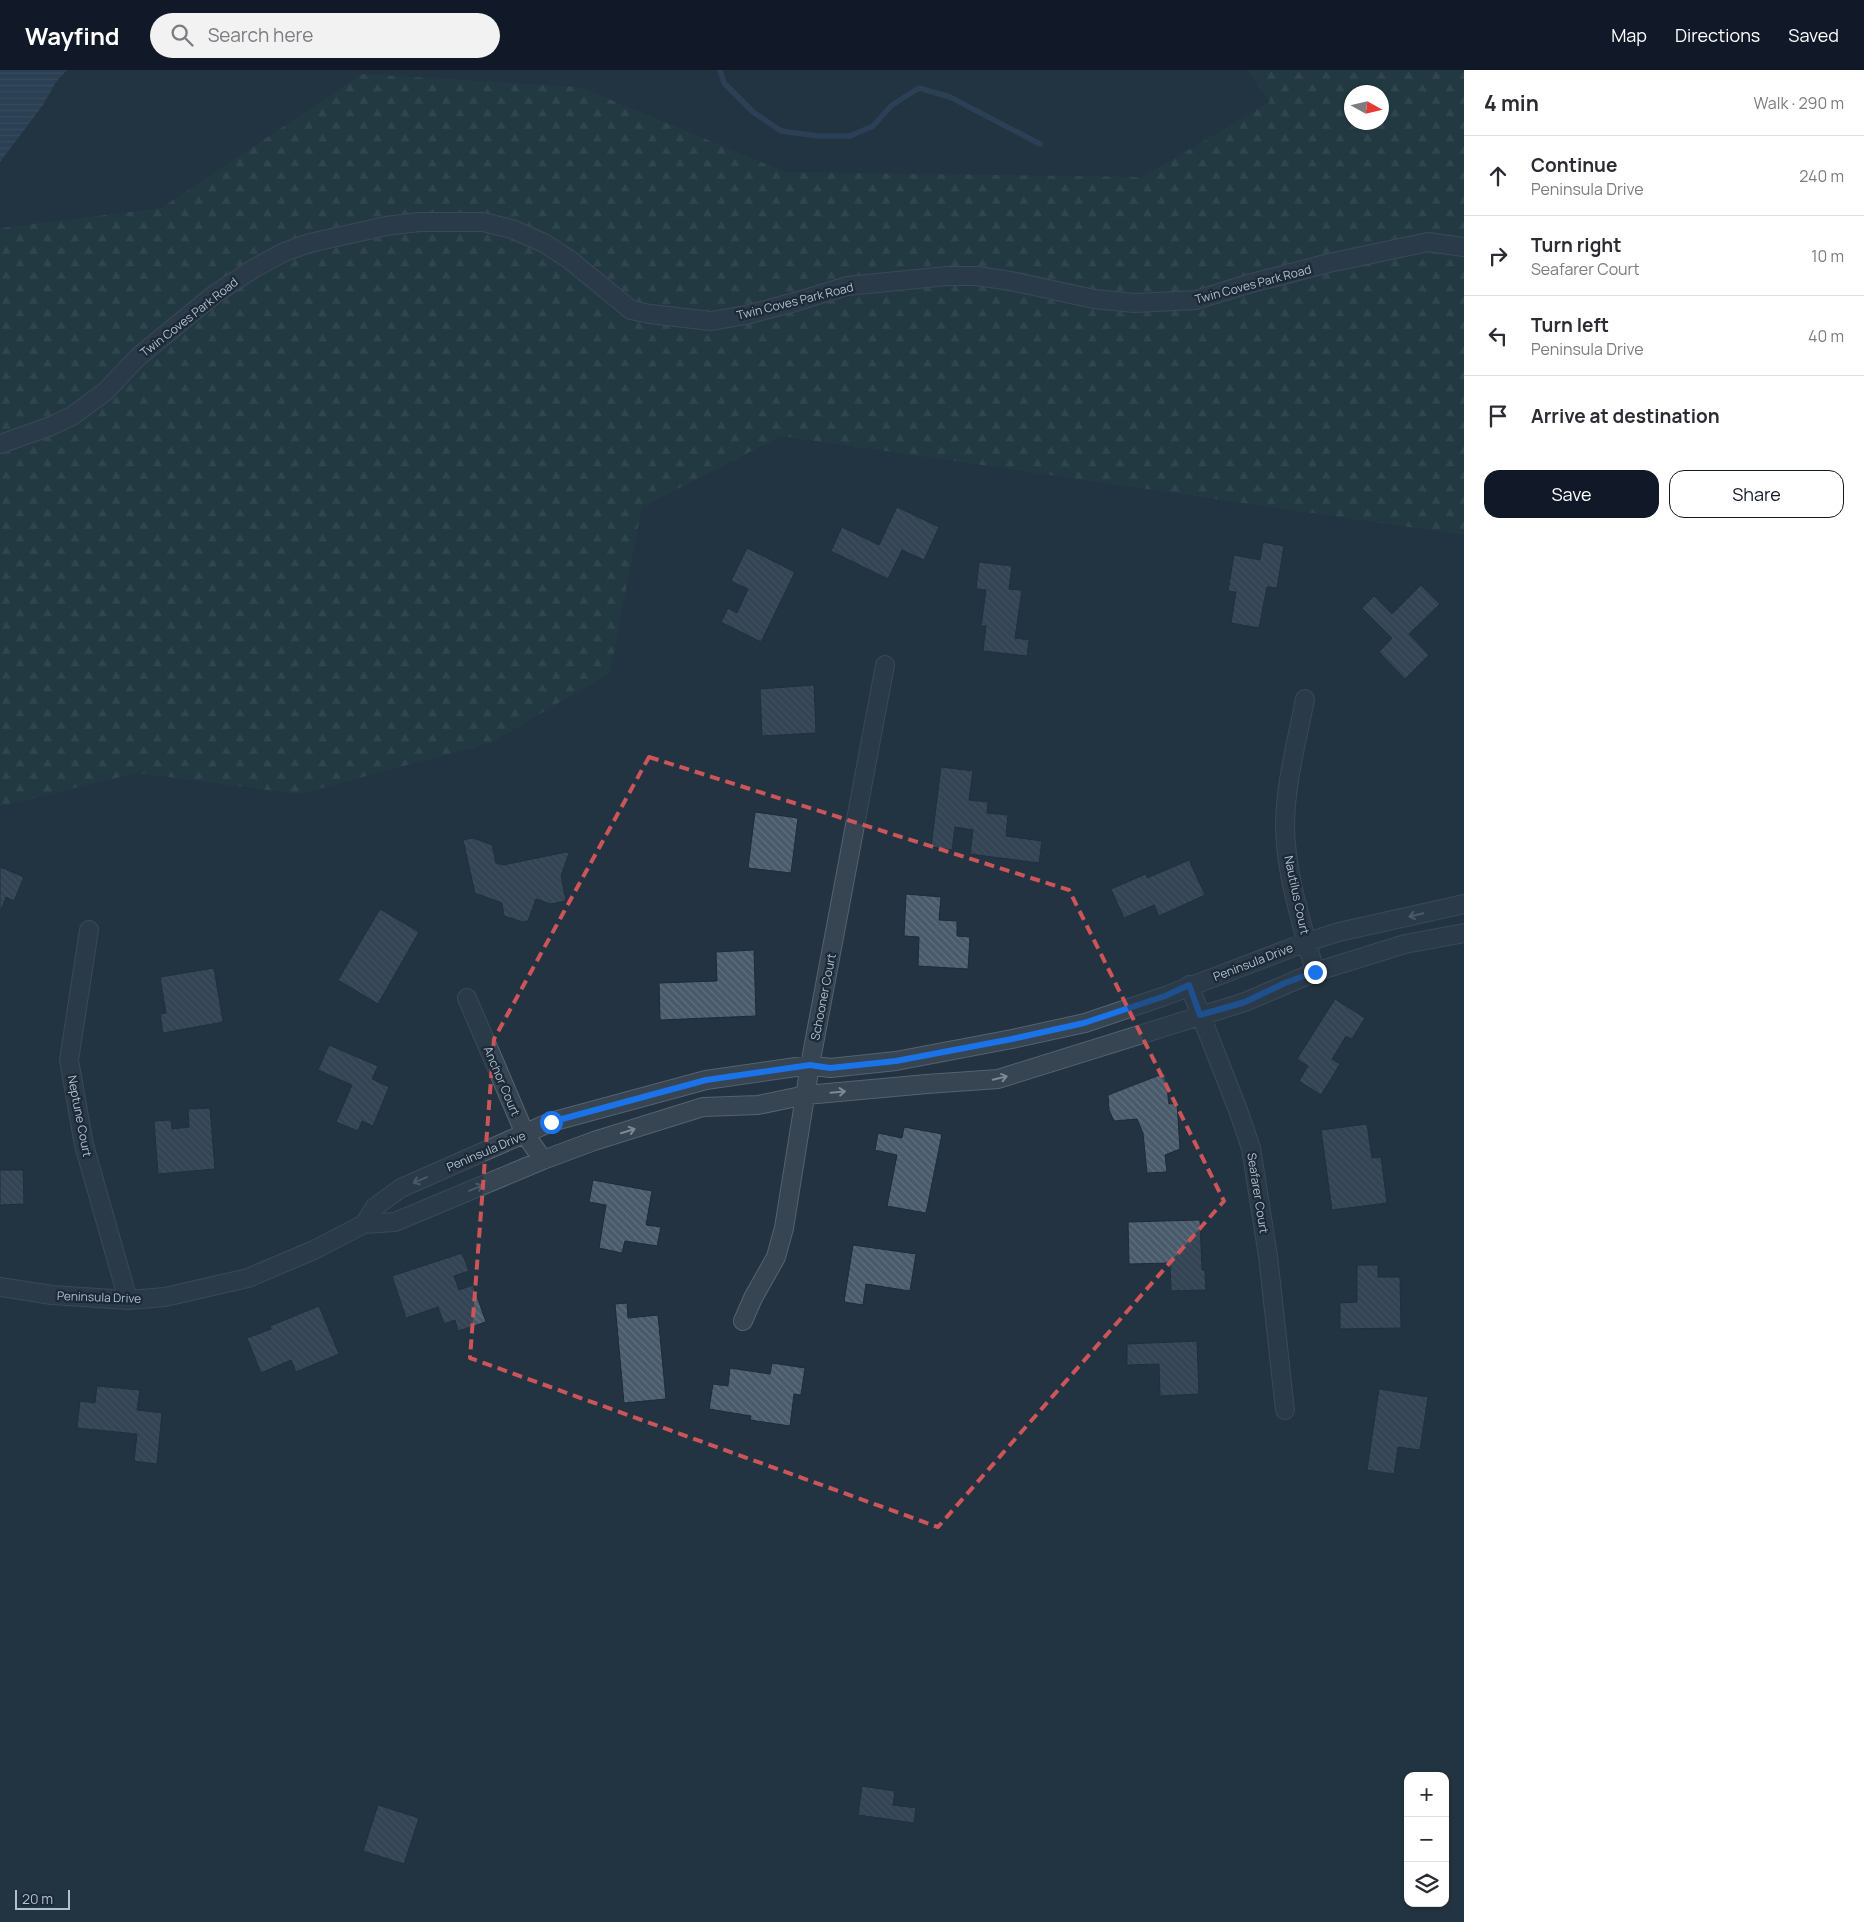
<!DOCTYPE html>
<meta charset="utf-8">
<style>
:root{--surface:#fff;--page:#f2f2f3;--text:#2b2b33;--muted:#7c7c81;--line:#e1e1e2;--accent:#111827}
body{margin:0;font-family:Manrope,sans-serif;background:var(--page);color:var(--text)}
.controls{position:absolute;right:15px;bottom:15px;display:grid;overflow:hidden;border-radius:10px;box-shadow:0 1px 4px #0004}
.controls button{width:45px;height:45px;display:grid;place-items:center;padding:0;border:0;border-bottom:1px solid var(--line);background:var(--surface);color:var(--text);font:25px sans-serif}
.compass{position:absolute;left:1344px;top:15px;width:45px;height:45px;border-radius:50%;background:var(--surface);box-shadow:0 1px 4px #0004;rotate:98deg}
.scale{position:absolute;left:15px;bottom:12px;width:55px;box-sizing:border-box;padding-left:5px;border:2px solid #b4bfcc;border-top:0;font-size:14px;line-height:18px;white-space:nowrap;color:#b4bfcc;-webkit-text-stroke:4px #1c2937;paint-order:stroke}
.stop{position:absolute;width:15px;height:15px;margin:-11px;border:4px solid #1a73e8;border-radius:50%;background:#fff}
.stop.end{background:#1a73e8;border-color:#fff;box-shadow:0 1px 5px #0008}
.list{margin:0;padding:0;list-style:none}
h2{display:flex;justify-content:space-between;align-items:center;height:65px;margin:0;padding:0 20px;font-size:21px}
h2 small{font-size:16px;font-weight:400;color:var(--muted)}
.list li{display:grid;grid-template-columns:32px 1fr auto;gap:15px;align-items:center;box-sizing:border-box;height:80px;padding:0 20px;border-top:1px solid var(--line)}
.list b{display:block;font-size:19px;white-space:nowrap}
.list p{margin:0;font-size:16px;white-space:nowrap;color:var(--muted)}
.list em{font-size:16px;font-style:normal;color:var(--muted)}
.actions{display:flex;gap:10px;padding:15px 20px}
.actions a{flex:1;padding:11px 0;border:1px solid var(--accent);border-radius:15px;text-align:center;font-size:18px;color:var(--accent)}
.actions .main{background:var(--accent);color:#fff}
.icon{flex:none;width:28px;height:28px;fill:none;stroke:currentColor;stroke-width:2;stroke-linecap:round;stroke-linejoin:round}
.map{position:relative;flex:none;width:1464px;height:1852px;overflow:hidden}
header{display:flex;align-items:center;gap:30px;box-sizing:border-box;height:70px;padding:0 25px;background:var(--accent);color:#fff}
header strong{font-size:24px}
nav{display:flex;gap:28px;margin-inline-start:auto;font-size:18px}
.search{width:350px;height:45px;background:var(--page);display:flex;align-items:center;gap:12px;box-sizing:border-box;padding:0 18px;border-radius:28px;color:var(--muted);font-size:19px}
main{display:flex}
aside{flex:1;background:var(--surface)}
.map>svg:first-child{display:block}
</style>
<header>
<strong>Wayfind</strong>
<div class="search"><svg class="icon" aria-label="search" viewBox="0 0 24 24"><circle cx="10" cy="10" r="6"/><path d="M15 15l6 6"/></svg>Search here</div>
<nav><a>Map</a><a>Directions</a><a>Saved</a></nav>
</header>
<main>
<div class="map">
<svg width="1464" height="1852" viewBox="0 0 1464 1852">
<defs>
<pattern id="forest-firs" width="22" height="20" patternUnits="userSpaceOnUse" patternTransform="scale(1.25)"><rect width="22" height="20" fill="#254243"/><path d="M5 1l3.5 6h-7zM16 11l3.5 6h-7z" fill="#425c5d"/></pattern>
<pattern id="water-rules" width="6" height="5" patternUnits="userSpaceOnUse" patternTransform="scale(1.25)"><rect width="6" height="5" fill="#35506a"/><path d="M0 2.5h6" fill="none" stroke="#50677e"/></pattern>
<pattern id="building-back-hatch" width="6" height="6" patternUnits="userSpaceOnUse" patternTransform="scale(1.25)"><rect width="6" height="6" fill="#495a6b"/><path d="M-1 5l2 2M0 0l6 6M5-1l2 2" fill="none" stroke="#61707f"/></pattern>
</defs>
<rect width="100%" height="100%" fill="#233342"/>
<path fill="url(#forest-firs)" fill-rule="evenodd" d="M1247 0H1464V465L781 366 642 437 610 603 490 673 299 724 137 703 0 736V158L161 138 362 4 580 17 785 102 1142 107 1270 32ZM1352 22H1382V52H1352Z"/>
<path fill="url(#water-rules)" d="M0 0H67L56 12 43 35 0 92Z"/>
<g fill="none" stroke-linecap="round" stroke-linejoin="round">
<path stroke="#35506a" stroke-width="5.5" d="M720 0 724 13 753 42 781 61 818 66H850L873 56 892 35 919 18 950 27 1040 74"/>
</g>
<path fill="url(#building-back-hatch)" stroke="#1e2b39" d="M897 437 939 457 924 490 902 480 888 509 831 481 842 457 879 475Z
M1263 472 1284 476 1277 518 1267 517 1259 558 1231 553 1236 522 1228 521 1234 485 1260 490Z
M747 478 795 502 761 572 721 552 728 538 737 543 748 519 731 511Z
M979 492 1012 496 1009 519 1022 520 1015 568 1029 570 1027 586 983 581 986 556H981L986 520 976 519Z
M1421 515 1440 534 1409 564 1429 585 1405 609 1379 582 1392 568 1362 538 1374 526 1392 544Z
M814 615 816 663 762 666 760 619Z
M941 697 973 701 969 730 988 732 987 743 1008 745 1006 766 1042 771 1039 793 970 784 973 760 955 757 952 780 931 777Z
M755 742 798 748 791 803 748 798Z
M473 768 492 775 496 793 503 795 566 782 569 783 561 806 566 831 551 834 536 829 528 851 523 852 504 846 502 833 475 823 463 770Z
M1189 790 1205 825 1159 846 1154 835 1124 848 1111 819 1146 804 1147 808Z
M0 797 24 807 14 831 6 827 0 843Z
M906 824 941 827 939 850 957 851V866L970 867 968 899 918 896 919 867 904 866Z
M380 839 419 862 378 934 338 910Z
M754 880 756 946 660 950 659 913 717 911 716 882Z
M214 898 223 952 163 963 160 944 166 943 160 907Z
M1335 929 1365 948 1352 969 1346 966 1332 989 1340 994 1321 1025 1299 1011 1308 996 1297 989Z
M329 975 378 996 372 1009 389 1017 373 1056 362 1051 358 1061 336 1052 352 1015 318 1000Z
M1165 1003 1169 1034 1177 1033 1180 1079 1165 1085 1167 1102 1147 1103 1143 1063 1137 1049 1114 1051 1109 1040 1108 1025Z
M210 1038 215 1099 158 1104 154 1051 171 1050 172 1059 189 1057 188 1039Z
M1367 1054 1372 1088 1381 1087 1387 1133 1332 1140 1321 1060Z
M904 1057 942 1064 926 1143 887 1136 897 1085 875 1080 878 1063 902 1068Z
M0 1100H23L24 1134 0 1135Z
M593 1110 652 1121 646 1155 661 1157 657 1176 625 1171 622 1183 599 1178 606 1135 589 1132Z
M1200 1150 1202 1200H1205L1206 1220 1171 1221 1170 1193 1129 1194 1128 1152Z
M853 1175 916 1184 910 1221 866 1214 863 1235 844 1232Z
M462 1183 469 1201 454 1206 459 1220 473 1215 486 1252 458 1261 455 1250 444 1254 438 1237 406 1248 392 1206Z
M1357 1195H1378V1207H1400L1401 1258 1340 1259V1233L1357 1232Z
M627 1233 628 1248 658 1245 666 1329 624 1333 615 1234Z
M319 1236 339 1284 296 1302 291 1290 261 1303 247 1268 271 1259 270 1256Z
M1197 1271 1199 1324 1160 1326 1159 1294 1127 1295V1274Z
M772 1293 805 1298 801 1325 794 1324 790 1356 750 1350 751 1346 709 1339 713 1314 728 1316 730 1298 770 1304Z
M97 1316 140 1320 137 1340 162 1343 157 1394 134 1391 137 1364 77 1358 80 1331 95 1333Z
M1379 1319 1428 1327 1420 1380 1398 1377 1394 1404 1367 1400Z
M862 1716 895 1721 893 1735 916 1738 914 1753 858 1745Z
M378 1735 419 1748 404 1794 363 1781Z"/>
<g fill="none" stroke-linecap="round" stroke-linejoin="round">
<g stroke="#55626f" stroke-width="20">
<path id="street" d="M0 374 51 356 72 346 106 321 138 287 215 224 253 199 284 182 310 173 386 156 419 152H483L512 159 544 173 570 190 631 240 650 244 711 251 746 245 795 232 847 216 947 206H977L1011 211 1094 229 1134 233 1196 230 1248 214 1329 193 1428 172 1464 177
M1305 629C1297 671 1285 714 1285 757 1286 806 1302 854 1315 902
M89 860 69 990 84 1075 128 1230
M1189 915 1238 1040 1251 1078 1268 1186 1285 1340
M467 928 525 1064 543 1090
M364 1154 375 1137 401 1118 551 1052 706 1010 810 995 830 998 896 991 1012 969 1085 953 1165 926 1307 872 1339 862 1464 834
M0 1217 52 1225 128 1230 165 1227 248 1208 314 1180 364 1154 395 1152 543 1090 594 1071 703 1037 758 1035 806 1025 927 1014 998 1009 1245 932 1315 902 1405 874 1464 863
M743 1251 753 1228 776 1187 784 1158 810 995 885 595"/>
</g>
<use href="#street" stroke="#374452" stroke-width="18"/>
</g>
<defs><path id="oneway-shaft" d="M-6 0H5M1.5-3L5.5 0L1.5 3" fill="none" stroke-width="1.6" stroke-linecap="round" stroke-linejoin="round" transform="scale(1.25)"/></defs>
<g stroke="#7c8895">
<use href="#oneway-shaft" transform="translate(1416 845) rotate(167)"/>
<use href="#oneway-shaft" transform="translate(1000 1008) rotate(-13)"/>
<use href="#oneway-shaft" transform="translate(838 1022) rotate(-5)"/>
<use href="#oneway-shaft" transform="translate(628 1061) rotate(-17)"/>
<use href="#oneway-shaft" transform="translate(420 1110) rotate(157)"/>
<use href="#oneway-shaft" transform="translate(476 1118) rotate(-23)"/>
</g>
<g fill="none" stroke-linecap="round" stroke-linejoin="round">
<path stroke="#1a73e8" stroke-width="6" d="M551 1052 706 1010 810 995 830 998 896 991 1012 969 1084 953 1165 926 1189 915 1200 945 1245 932 1285 913 1315 902"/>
</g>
<path d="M0 0H1464V1852H0ZM649 687 1069 820 1224 1131 938 1457 470 1288 494 969Z" fill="#233342" fill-opacity=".55" fill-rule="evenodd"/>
<path fill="none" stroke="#cc5559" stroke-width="4" stroke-dasharray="10 6" stroke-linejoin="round" d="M649 687 1069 820 1224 1131 938 1457 470 1288 494 969Z"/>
<g text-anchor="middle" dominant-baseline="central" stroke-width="4.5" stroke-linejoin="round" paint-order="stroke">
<g font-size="12" fill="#b4bfcc" stroke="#1c2937">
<text transform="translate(1253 214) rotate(-15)">Twin Coves Park Road</text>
<text transform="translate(795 231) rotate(-14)">Twin Coves Park Road</text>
<text transform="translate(189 247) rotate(-38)">Twin Coves Park Road</text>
<text transform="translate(1297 825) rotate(78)">Nautilus Court</text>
<text transform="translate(1253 892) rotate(-21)">Peninsula Drive</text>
<text transform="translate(823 927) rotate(-79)">Schooner Court</text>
<text transform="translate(502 1011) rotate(67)">Anchor Court</text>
<text transform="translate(80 1046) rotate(79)">Neptune Court</text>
<text transform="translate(486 1081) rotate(-23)">Peninsula Drive</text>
<text transform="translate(1258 1123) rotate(81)">Seafarer Court</text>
<text transform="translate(99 1227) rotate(2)">Peninsula Drive</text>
</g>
</g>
</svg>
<div class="controls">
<button>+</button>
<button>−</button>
<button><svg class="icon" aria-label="layers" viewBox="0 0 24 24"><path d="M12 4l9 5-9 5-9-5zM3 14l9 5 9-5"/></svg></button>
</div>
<svg class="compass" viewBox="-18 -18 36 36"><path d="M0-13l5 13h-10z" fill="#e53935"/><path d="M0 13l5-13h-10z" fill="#7c7c81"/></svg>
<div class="scale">20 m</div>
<div class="stop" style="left:551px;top:1052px"></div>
<div class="stop end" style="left:1315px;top:902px"></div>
</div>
<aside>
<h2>4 min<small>Walk · 290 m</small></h2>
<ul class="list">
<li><svg class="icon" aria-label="ahead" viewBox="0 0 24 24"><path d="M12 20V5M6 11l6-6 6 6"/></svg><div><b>Continue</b><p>Peninsula Drive</p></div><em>240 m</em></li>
<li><svg class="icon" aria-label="right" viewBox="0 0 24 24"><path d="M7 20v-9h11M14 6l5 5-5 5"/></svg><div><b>Turn right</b><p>Seafarer Court</p></div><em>10 m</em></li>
<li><svg class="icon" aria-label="left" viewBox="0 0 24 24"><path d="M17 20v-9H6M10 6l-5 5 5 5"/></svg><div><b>Turn left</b><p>Peninsula Drive</p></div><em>40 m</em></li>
<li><svg class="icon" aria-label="arrive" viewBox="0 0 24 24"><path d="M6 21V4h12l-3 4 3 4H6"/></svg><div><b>Arrive at destination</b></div></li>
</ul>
<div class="actions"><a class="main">Save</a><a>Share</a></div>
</aside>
</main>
